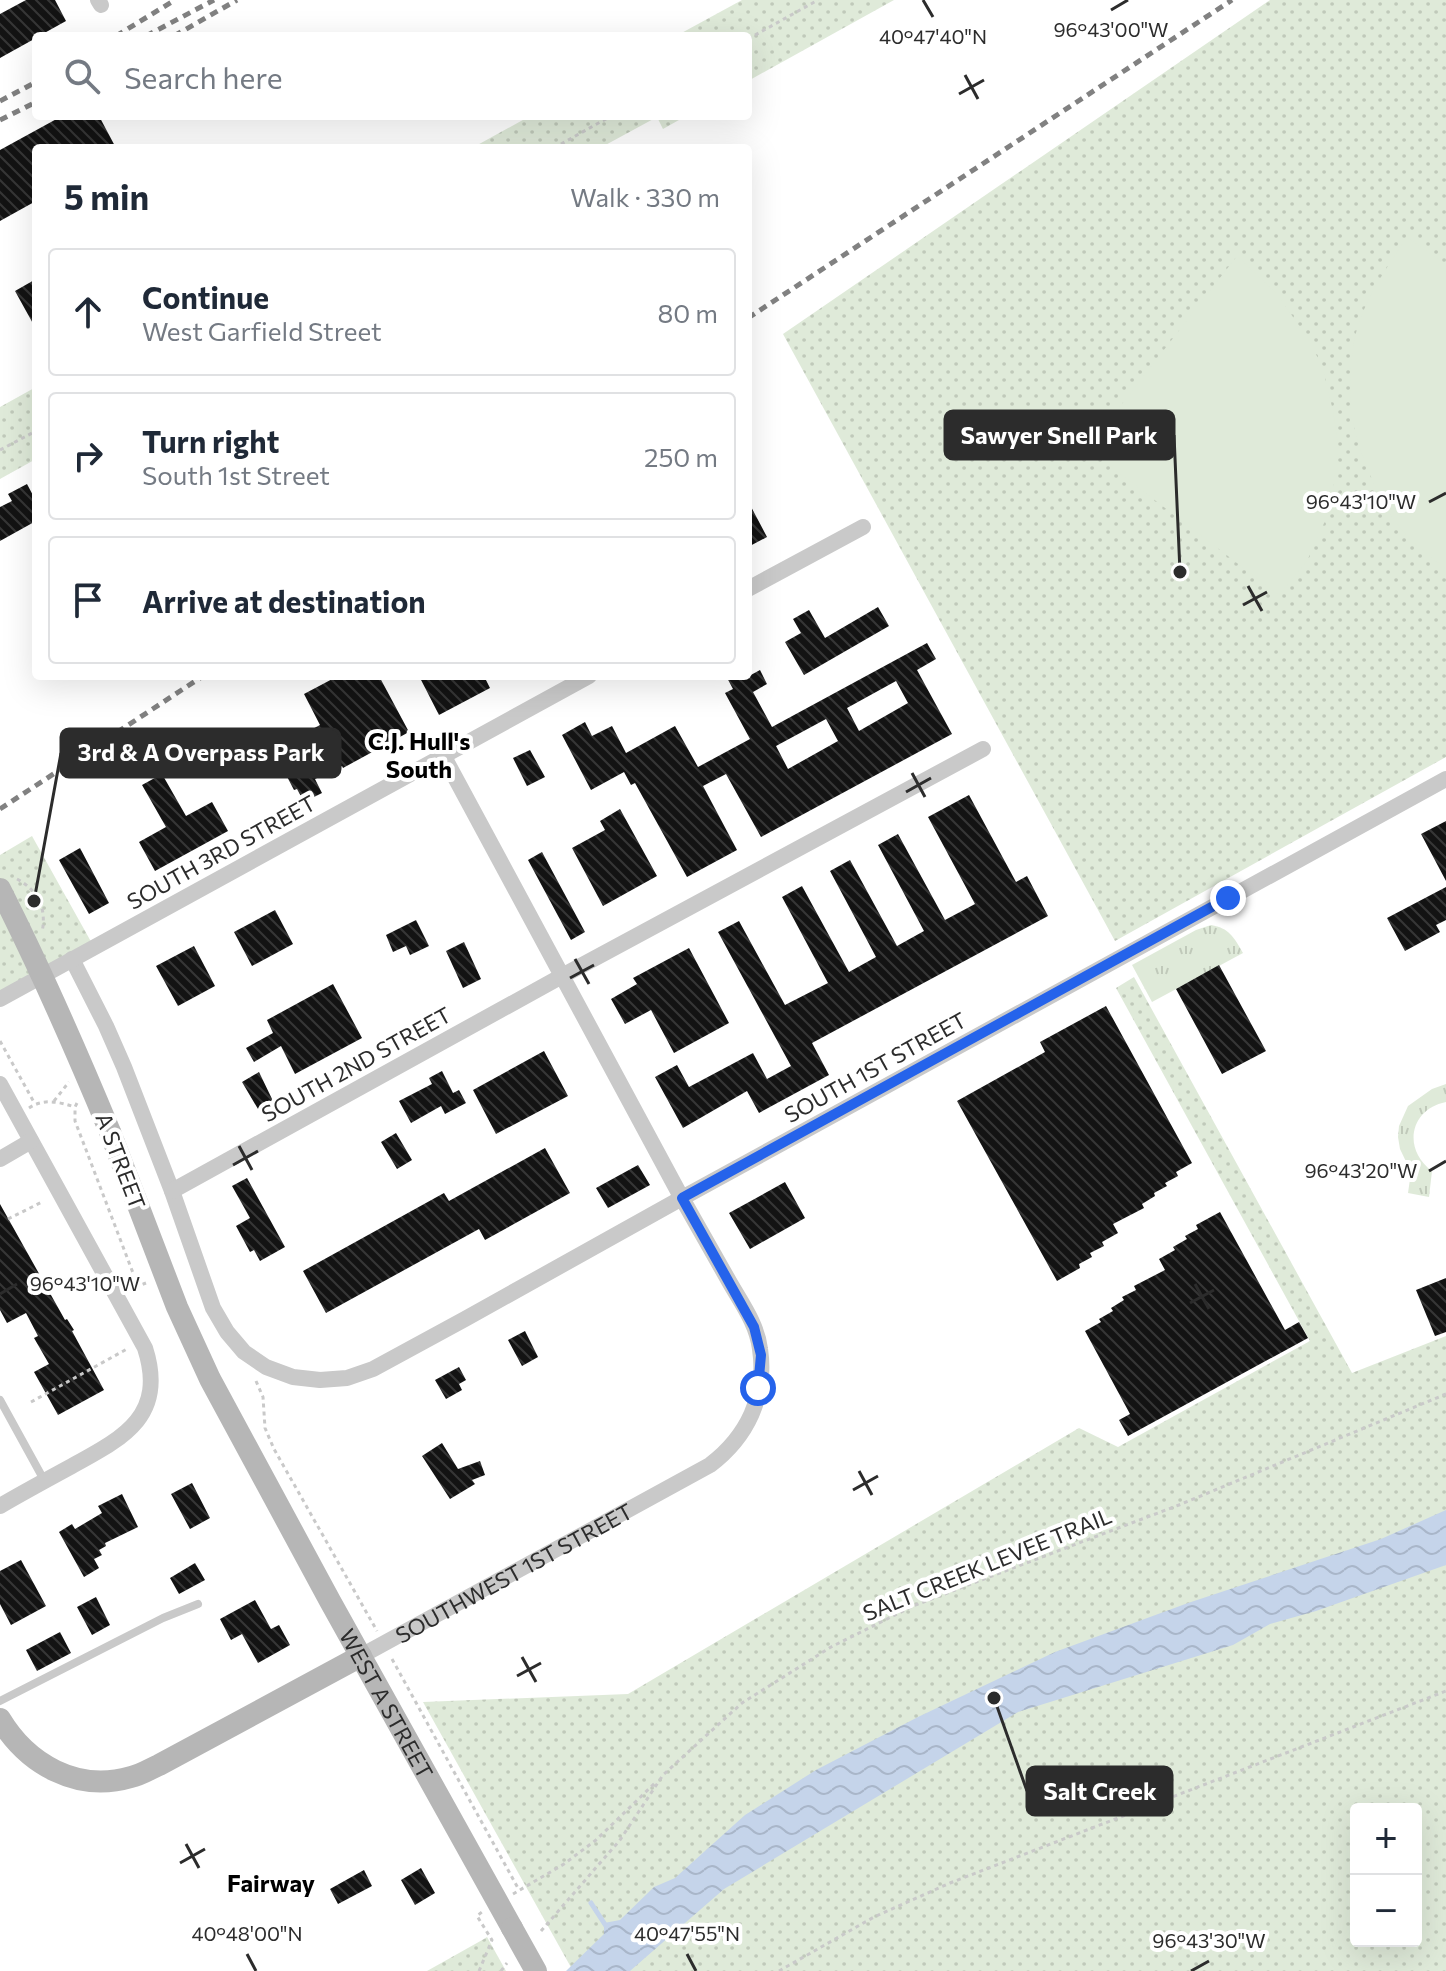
<!DOCTYPE html>
<meta charset="utf-8">
<style>
:root{--surface:#fff;--page:#f6f6f7;--text:#1f2937;--muted:#747a83;--line:#e0e1e3}
body{margin:0;font-family:Commissioner,sans-serif;background:var(--page);color:var(--text)}
.controls{position:absolute;right:24px;bottom:24px;display:grid;overflow:hidden;border-radius:8px;box-shadow:0 8px 32px #0002}
.controls button{width:72px;height:72px;display:grid;place-items:center;padding:0;border:0;border-bottom:2px solid var(--line);background:var(--surface);color:var(--text);font:40px sans-serif}
.stop{position:absolute;width:24px;height:24px;margin:-18px;border:6px solid #2563eb;border-radius:50%;background:#fff}
.stop.end{background:#2563eb;border-color:#fff;box-shadow:0 2px 8px #0008}
.list{margin:0;padding:0;list-style:none}
h2{display:flex;justify-content:space-between;align-items:center;height:104px;margin:0;padding:0 32px;font-size:34px}
h2 small{font-size:26px;font-weight:400;color:var(--muted)}
.list li{display:grid;grid-template-columns:52px 1fr auto;gap:24px;align-items:center;box-sizing:border-box;height:128px;margin:0 16px 16px;padding:0 16px;border:2px solid var(--line);border-radius:8px}
.list b{display:block;font-size:30px;white-space:nowrap}
.list p{margin:0;font-size:26px;white-space:nowrap;color:var(--muted)}
.list em{font-size:26px;font-style:normal;color:var(--muted)}
.icon{flex:none;width:44px;height:44px;fill:none;stroke:currentColor;stroke-width:2;stroke-linecap:round;stroke-linejoin:round}
.map{position:relative;flex:none;width:1446px;height:1971px;overflow:hidden}
.search{position:absolute;background:var(--surface);box-shadow:0 8px 32px #0002;left:32px;top:32px;width:720px;height:88px;display:flex;align-items:center;gap:20px;box-sizing:border-box;padding:0 28px;border-radius:8px;color:var(--muted);font-size:30px}
.panel{position:absolute;background:var(--surface);box-shadow:0 8px 32px #0002;left:32px;top:144px;width:720px;height:536px;border-radius:8px}
.map>svg:first-child{display:block}
</style>
<div class="map">
<svg width="1446" height="1971" viewBox="0 0 1446 1971">
<defs>
<pattern id="grass-tufts" width="24" height="20" patternUnits="userSpaceOnUse" patternTransform="scale(2)"><rect width="24" height="20" fill="#dfead9"/><path d="M3 7l-1-3M5 7V3M7 7l1-3M15 17l-1-3M17 17v-4M19 17l1-3" fill="none" stroke="#c0c9ba"/></pattern>
<pattern id="park-dots" width="8" height="8" patternUnits="userSpaceOnUse" patternTransform="scale(2)"><rect width="8" height="8" fill="#dfead9"/><path d="M2 2h.1M6 6h.1" fill="none" stroke="#c0c9ba" stroke-width="1.8" stroke-linecap="round"/></pattern>
<pattern id="water-waves" width="16" height="10" patternUnits="userSpaceOnUse" patternTransform="scale(2)"><rect width="16" height="10" fill="#c5d4ea"/><path d="M0 5q4-4 8 0t8 0" fill="none" stroke="#a9b6c9"/></pattern>
<pattern id="building-back-hatch" width="6" height="6" patternUnits="userSpaceOnUse" patternTransform="scale(2)"><rect width="6" height="6" fill="#131313"/><path d="M-1 5l2 2M0 0l6 6M5-1l2 2" fill="none" stroke="#363636"/></pattern>
</defs>
<rect width="100%" height="100%" fill="#fff"/>
<path fill="url(#grass-tufts)" d="M1211 925C1229 928 1234 937 1243 953L1152 1002 1132 965 1196 930Z
M1446 1084V1102C1410 1109 1402 1149 1432 1171L1429 1197 1408 1193 1411 1172 1400 1149 1398 1137 1399 1126 1408 1106 1432 1089Z"/>
<path fill="url(#park-dots)" fill-rule="evenodd" d="M742 0H894L748 81V36H676Z
M1270 0H1446V757L1115 941 783 334Z
M530 116H686L663 129 657 117 600 148H472Z
M36 387V459L0 479V407Z
M32 836 94 947 0 998V855Z
M1134 977 1352 1373 1446 1336V1971H573L423 1702 628 1694 1079 1428 1118 1447 1310 1341 1116 988ZM1356 1809H1416V1941H1356Z
M487 1937 506 1971H427L484 1939Z"/>
<path fill="#dfead9" d="M1407 237 1446 265V569C1428 555 1410 541 1396 523 1378 498 1361 457 1354 427 1347 403 1350 354 1357 329 1367 295 1388 266 1407 237Z
M1237 256 1277 294 1302 330 1322 365 1333 411 1338 446 1334 484 1325 521 1307 561 1279 595 1097 456 1093 441Z"/>
<path fill="url(#water-waves)" d="M1446 1510V1565L1316 1611 1270 1624 1233 1645 1018 1712 724 1889 630 1971H566L604 1934V1923L620 1920 654 1887 675 1878 745 1815 816 1770 918 1717 1055 1652 1188 1603 1381 1539Z"/>
<g fill="none" stroke-linecap="round" stroke-linejoin="round">
<path stroke="#c5d4ea" stroke-width="5" d="M591 1903 606 1926"/>
</g>
<path fill="url(#building-back-hatch)" fill-rule="evenodd" d="M26 0H55L66 21 39 36H36V38L0 58V14Z
M62 116H99L116 148H36V201L0 221V150Z
M36 279V329L15 291Z
M27 484 36 501V521L0 541V507L12 501 8 494Z
M748 501 767 537 748 547Z
M878 607 889 626 804 675 785 642 801 633 793 619 809 610 825 638Z
M927 643 936 659 917 670 952 734 761 837 726 774 703 786 737 850 687 877 635 783 631 785 624 772 591 790 562 735 585 722 592 736 612 726 626 753 675 726 698 767 750 739 725 693 733 689 726 676H749L760 670 767 684 753 692 772 727ZM896 681 908 703 859 731 847 708ZM826 719 838 741 788 769 776 746Z
M338 676H379L409 732 343 768 342 766 315 779 322 793 304 802 297 789 294 790 273 750 320 725 304 694Z
M419 676H484L490 688 439 715Z
M530 750 545 777 527 786 513 758Z
M162 774 186 816 212 802 228 831 155 871 139 842 166 827 142 785Z
M969 795 1016 882 1027 876 1048 916 812 1043 829 1075 759 1113 747 1091 683 1128 655 1077 677 1065 689 1087 753 1053 767 1079 791 1066 718 932 739 921 785 1005 828 983 782 897 802 886 849 972 876 957 830 871 850 860 897 946 924 931 878 845 898 834 945 920 975 904 928 817Z
M620 809 657 876 603 906 572 848 605 830 600 821Z
M1446 821V881L1421 834Z
M80 848 109 903 89 914 59 860Z
M542 852 585 932 571 940 528 860Z
M1446 887V920L1436 925 1440 932 1405 951 1387 918Z
M275 910 293 944 252 966 234 932Z
M416 920 429 946 410 955 406 946 393 952 386 935Z
M464 942 481 979 463 988 446 951Z
M194 946 215 986 178 1006 156 966Z
M689 948 729 1023 674 1053 651 1010 625 1024 611 999 637 984 633 978Z
M1219 965 1266 1051 1222 1074 1176 989Z
M333 984 362 1038 295 1074 281 1046 254 1062 246 1048 273 1033 267 1020Z
M1106 1006 1192 1163 1176 1172 1178 1176 1165 1183 1167 1186 1154 1193 1155 1196 1142 1204 1144 1208 1113 1224 1118 1233 1102 1242 1104 1246 1090 1253 1092 1257 1079 1264 1080 1268 1057 1281 957 1101 1045 1052 1040 1042Z
M544 1051 568 1096 496 1134 473 1090Z
M442 1071 453 1093 459 1090 466 1103 445 1114 441 1106 411 1123 399 1101 432 1084 429 1078Z
M259 1072 273 1101 258 1109 242 1082Z
M396 1133 412 1160 397 1169 381 1142Z
M545 1148 570 1193 485 1240 479 1229 326 1313 303 1271 444 1193 449 1201Z
M638 1165 650 1185 608 1208 596 1188Z
M247 1178 285 1247 260 1261 254 1250 250 1252 236 1226 250 1218 232 1186Z
M785 1182 805 1218 750 1249 729 1213Z
M0 1204 65 1320 67 1319 74 1330 72 1331 104 1390 58 1415 34 1372 49 1364 34 1338 38 1336 26 1313 7 1323 0 1310Z
M1220 1212 1285 1330 1299 1322 1308 1338 1128 1436 1119 1420 1130 1414 1085 1331 1101 1322 1099 1319 1113 1311 1111 1308 1124 1300 1122 1297 1136 1290 1134 1286 1165 1270 1159 1259 1175 1250 1173 1247 1187 1239 1185 1236 1198 1229 1196 1225Z
M1446 1278V1332L1435 1336 1416 1290Z
M525 1331 538 1357 522 1366 508 1340Z
M459 1367 466 1380 459 1384 462 1390 446 1399 435 1380Z
M442 1443 458 1469 480 1461 485 1475 472 1480 475 1484 450 1499 422 1456Z
M192 1483 210 1518 190 1529 171 1494Z
M122 1494 138 1527 105 1543 106 1546 99 1550 102 1555 94 1559 99 1568 84 1577 59 1532 72 1524 75 1529 102 1513 98 1506Z
M21 1560 46 1606 11 1625 0 1604V1571Z
M195 1563 205 1580 179 1594 170 1578Z
M96 1597 110 1625 92 1635 77 1607Z
M255 1600 271 1629 279 1625 290 1645 258 1663 242 1634 231 1640 220 1619Z
M60 1632 71 1653 37 1671 26 1650Z
M421 1868 435 1893 415 1905 401 1880Z
M364 1870 372 1886 338 1904 330 1889Z"/>
<g fill="none" stroke-linecap="round" stroke-linejoin="round">
<path stroke="#c9c9c9" stroke-width="3" stroke-dasharray="4 4" stroke-linecap="butt" d="M748 39 818 0
M554 148 611 116
M0 450 36 431
M17 879C38 890 47 909 42 932
M0 1041 35 1104
M54 1101 69 1082
M77 1103 75 1107V1121L138 1286 146 1283
M29 1108C44 1098 59 1102 75 1107
M8 1219 42 1202
M256 1381 263 1397 265 1428 274 1449 377 1631
M31 1402 127 1349
M392 1659 519 1890
M513 1894 564 1864 596 1840 657 1781
M541 1931 620 1840 663 1775 742 1703 831 1647 913 1606 1179 1505 1446 1394
M479 1971 492 1940 477 1916 482 1912
M501 1971 507 1963
M779 1971 874 1917 950 1883 1446 1691"/>
<path stroke="#c9c9c9" stroke-width="8" d="M0 1400 44 1480
M0 1701 163 1618 198 1604"/>
<g stroke="#c9c9c9" stroke-width="16">
<path d="M98 0 101 5"/>
<path d="M748 589 863 527"/>
<path d="M72 959 106 1026 124 1067 172 1191 213 1308 227 1332 244 1352 266 1367 293 1377 320 1380 347 1378 373 1369 465 1319 682 1198 1446 779"/>
<path d="M0 999 589 676"/>
<path d="M0 1084 145 1348C167 1416 123 1438 72 1466 48 1479 24 1492 0 1506"/>
<path d="M0 1159 31 1141"/>
<path d="M172 1191 562 976 983 749"/>
<path id="s1" d="M361 1656 710 1465C747 1437 767 1396 760 1349 757 1324 742 1304 730 1283 713 1253 696 1223 679 1193 600 1048 522 901 443 755"/>
</g>
<g stroke="#b6b6b6" stroke-width="22">
<path id="s2" d="M110 1132 177 1307 210 1379 330 1601 512 1928"/>
<path d="M0 1719C27 1764 77 1793 131 1777 141 1775 150 1769 159 1765L361 1656"/>
</g>
<path stroke="#818181" stroke-width="5" stroke-dasharray="8 6" stroke-linecap="butt" d="M116 36 175 0
M146 36 214 0
M174 36 237 0
M0 101 36 82
M0 120 36 102
M748 318 1232 0
M0 809 203 676"/>
<path stroke="#b6b6b6" stroke-width="22" d="M0 889C40 968 76 1050 110 1132
M512 1928 536 1971"/>
</g>
<g fill="none" stroke-linecap="round" stroke-linejoin="round">
<path stroke="#2563eb" stroke-width="10" d="M758 1388 761 1355 754 1327 682 1198 1228 898"/>
</g>
<path fill="none" stroke="#2c2c2c" stroke-width="3" d="M923 0 933 17M1111 10 1128 0M965 75 978 99M959 94 984 80M1429 502 1446 493M1248 586 1262 611M1243 605 1267 592M912 773 925 797M906 792 931 778M575 959 589 984M570 978 594 965M239 1146 252 1170M233 1165 258 1151M1429 1171 1446 1161M1195 1284 1209 1309M0 1294 17 1284M1190 1303 1214 1290M859 1471 872 1495M853 1490 878 1476M522 1657 536 1682M517 1676 541 1663M186 1844 199 1868M180 1863 205 1849M247 1954 256 1971M687 1954 696 1971M1191 1971 1209 1961"/>
<g text-anchor="middle" dominant-baseline="central" stroke-width="8" stroke-linejoin="round" paint-order="stroke">
<g font-size="22" fill="#2c2c2c" stroke="#fff">
<text transform="translate(221 852) rotate(-29)">SOUTH 3RD STREET</text>
<text transform="translate(356 1064) rotate(-29)">SOUTH 2ND STREET</text>
<text transform="translate(875 1067) rotate(-29)">SOUTH 1ST STREET</text>
<text transform="translate(121 1161) rotate(69)">A STREET</text>
<text transform="translate(987 1564) rotate(-22)">SALT CREEK LEVEE TRAIL</text>
<text stroke="none"><textPath href="#s1" startOffset="174">SOUTHWEST 1ST STREET</textPath></text>
<text stroke="none"><textPath href="#s2" startOffset="636">WEST A STREET</textPath></text>
</g>
<g font-size="24" font-weight="bold" fill="#000" stroke="#fff">
<text x="419" y="740">C.J. Hull's<tspan x="419" dy="28">South</tspan></text>
<text x="271" y="1882">Fairway</text>
</g>
</g>
<g font-size="20" text-anchor="middle" fill="#2c2c2c" stroke="#fff" stroke-width="8" stroke-linejoin="round" paint-order="stroke">
<text x="1111" y="37">96°43'00"W</text>
<text x="933" y="44">40°47'40"N</text>
<text x="1361" y="509">96°43'10"W</text>
<text x="1361" y="1178">96°43'20"W</text>
<text x="85" y="1291">96°43'10"W</text>
<text x="247" y="1941">40°48'00"N</text>
<text x="687" y="1941">40°47'55"N</text>
<text x="1209" y="1948">96°43'30"W</text>
</g>
<path fill="none" stroke="#2c2c2c" stroke-width="3" d="M1180 572L1174 435M34 901L61 753M994 1698L1027 1791"/>
<g fill="#2c2c2c" stroke="#fff" stroke-width="3">
<circle cx="1180" cy="572" r="8"/>
<circle cx="34" cy="901" r="8"/>
<circle cx="994" cy="1698" r="8"/>
</g>
<g fill="#2c2c2c" stroke="#2c2c2c" stroke-width="3">
<rect x="945" y="411" width="229" height="48" rx="8"/>
<rect x="61" y="729" width="279" height="48" rx="8"/>
<rect x="1027" y="1767" width="145" height="48" rx="8"/>
</g>
<g font-size="24" text-anchor="middle" font-weight="bold" fill="#fff">
<text x="1059" y="444">Sawyer Snell Park</text>
<text x="201" y="761">3rd &amp; A Overpass Park</text>
<text x="1100" y="1800">Salt Creek</text>
</g>
</svg>
<div class="controls">
<button>+</button>
<button>−</button>
</div>
<div class="stop" style="left:758px;top:1388px"></div>
<div class="stop end" style="left:1228px;top:898px"></div>
<div class="search"><svg class="icon" aria-label="search" viewBox="0 0 24 24"><circle cx="10" cy="10" r="6"/><path d="M15 15l6 6"/></svg>Search here</div>
<section class="panel">
<h2>5 min<small>Walk · 330 m</small></h2>
<ul class="list">
<li><svg class="icon" aria-label="ahead" viewBox="0 0 24 24"><path d="M12 20V5M6 11l6-6 6 6"/></svg><div><b>Continue</b><p>West Garfield Street</p></div><em>80 m</em></li>
<li><svg class="icon" aria-label="right" viewBox="0 0 24 24"><path d="M7 20v-9h11M14 6l5 5-5 5"/></svg><div><b>Turn right</b><p>South 1st Street</p></div><em>250 m</em></li>
<li><svg class="icon" aria-label="arrive" viewBox="0 0 24 24"><path d="M6 21V4h12l-3 4 3 4H6"/></svg><div><b>Arrive at destination</b></div></li>
</ul>
</section>
</div>
